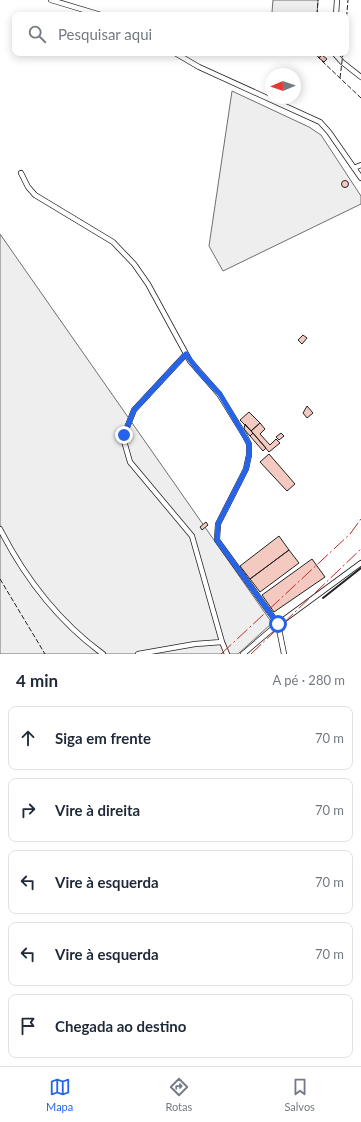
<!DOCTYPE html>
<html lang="pt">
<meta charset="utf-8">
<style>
:root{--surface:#fff;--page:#f2f2f3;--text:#1f2937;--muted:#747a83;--line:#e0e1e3;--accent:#2563eb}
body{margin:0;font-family:Lato,sans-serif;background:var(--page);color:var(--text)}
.compass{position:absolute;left:265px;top:68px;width:36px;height:36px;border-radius:50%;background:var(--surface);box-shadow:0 2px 10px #0003;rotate:268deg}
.stop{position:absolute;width:12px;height:12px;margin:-9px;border:3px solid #2563eb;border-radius:50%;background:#fff}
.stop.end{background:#2563eb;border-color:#fff;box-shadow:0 1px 4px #0008}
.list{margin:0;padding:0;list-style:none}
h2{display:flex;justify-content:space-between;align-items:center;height:52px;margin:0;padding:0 16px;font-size:17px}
h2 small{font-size:13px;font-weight:400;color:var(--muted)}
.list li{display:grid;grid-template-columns:26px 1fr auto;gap:12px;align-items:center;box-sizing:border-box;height:64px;margin:0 8px 8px;padding:0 8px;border:1px solid var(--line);border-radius:8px}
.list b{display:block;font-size:15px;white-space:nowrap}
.list em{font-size:13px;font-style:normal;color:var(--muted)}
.icon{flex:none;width:22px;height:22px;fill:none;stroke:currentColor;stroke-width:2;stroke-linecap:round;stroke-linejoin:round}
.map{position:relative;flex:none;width:361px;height:654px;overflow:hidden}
.search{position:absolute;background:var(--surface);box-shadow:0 2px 10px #0003;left:12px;right:12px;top:12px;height:44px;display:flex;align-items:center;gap:10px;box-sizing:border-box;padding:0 14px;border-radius:8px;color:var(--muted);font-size:15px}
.sheet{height:412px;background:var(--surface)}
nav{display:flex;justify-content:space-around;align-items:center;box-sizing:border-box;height:56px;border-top:1px solid var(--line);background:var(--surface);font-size:11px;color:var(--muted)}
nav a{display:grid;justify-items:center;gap:2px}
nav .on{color:var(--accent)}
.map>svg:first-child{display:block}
</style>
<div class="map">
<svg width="361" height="654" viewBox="0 0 361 654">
<rect width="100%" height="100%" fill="#fff"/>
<path fill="#eee" stroke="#6f6f6f" d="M273 0H318L317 15H275L272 12Z
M232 91 309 127 321 135 361 196V204L223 271 209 246Z
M0 234 272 623 238 654H0Z"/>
<path fill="#f3c9c0" stroke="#222" d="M315 53H321L322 54 319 58Z
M322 55 327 59 324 62 319 58Z
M341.5 184a3.5 3.5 0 1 1 7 0a3.5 3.5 0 1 1-7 0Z
M303 335 307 338 302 344 298 340Z
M307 406 313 413 307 418 303 413Z
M249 412 260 423 251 431 240 420Z
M260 423 265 429 260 434 270 445 276 439 280 443 269 452 251 431Z
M245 424 253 433 250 436 244 429Z
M253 433 266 448 263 451 250 436Z
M281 433 284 436 279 440 276 437Z
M269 454 295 484 287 491 260 462Z
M206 522 208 525 202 530 200 527Z
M279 536 289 550 250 579 240 566Z
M289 550 299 563 260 592 250 579Z
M312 559 325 577 274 612 262 595Z"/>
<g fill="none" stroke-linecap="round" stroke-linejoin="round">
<g stroke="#222" stroke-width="6">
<path id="lane" d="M51 0 101 15
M336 15 337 0
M175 53 199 67 320 122 329 132 361 178
M334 53 342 62 361 77
M354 168 361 165
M21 173 28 187 35 195 113 242 134 264 148 284 190 361 219 394 245 436 249 444V455L246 469 218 524 217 540 278 624 361 563
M186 354 134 410 124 435V441L130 462 192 536 222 642 227 654
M0 529C25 578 58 621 103 654
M138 654 195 644 222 642
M243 654 278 624 284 654"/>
</g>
<use href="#lane" stroke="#fff" stroke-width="4.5"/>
<path stroke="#222" stroke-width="1" stroke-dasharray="5 2" stroke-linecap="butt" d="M317 15 318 0
M346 24 348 0
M322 61 361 98
M340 78 343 53
M0 579 45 654"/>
<path stroke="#222" stroke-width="2" d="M323 598 361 568"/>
<path stroke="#c62828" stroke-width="1" stroke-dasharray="14 3 2 3" stroke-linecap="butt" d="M221 654 350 534 361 519
M251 654 361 549"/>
</g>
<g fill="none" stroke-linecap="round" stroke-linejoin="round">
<path stroke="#2563eb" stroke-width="5" d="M124 435 134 410 186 354 199 372 220 394 249 444V455L246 469 218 524 217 540 278 624"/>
</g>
</svg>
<svg class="compass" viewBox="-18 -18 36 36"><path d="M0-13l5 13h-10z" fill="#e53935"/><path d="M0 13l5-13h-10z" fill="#747a83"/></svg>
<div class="stop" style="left:278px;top:624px"></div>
<div class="stop end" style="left:124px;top:435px"></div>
<div class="search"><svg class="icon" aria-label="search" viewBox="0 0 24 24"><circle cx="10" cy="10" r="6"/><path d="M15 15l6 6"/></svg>Pesquisar aqui</div>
</div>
<section class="sheet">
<h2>4 min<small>A pé · 280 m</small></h2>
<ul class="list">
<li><svg class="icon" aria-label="ahead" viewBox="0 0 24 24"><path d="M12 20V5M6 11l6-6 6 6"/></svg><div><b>Siga em frente</b></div><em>70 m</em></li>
<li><svg class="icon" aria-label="right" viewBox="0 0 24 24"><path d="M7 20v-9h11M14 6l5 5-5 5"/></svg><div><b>Vire à direita</b></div><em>70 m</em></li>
<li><svg class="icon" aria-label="left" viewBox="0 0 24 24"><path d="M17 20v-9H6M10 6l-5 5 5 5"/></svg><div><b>Vire à esquerda</b></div><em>70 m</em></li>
<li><svg class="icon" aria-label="left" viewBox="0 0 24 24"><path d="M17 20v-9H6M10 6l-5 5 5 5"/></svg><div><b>Vire à esquerda</b></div><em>70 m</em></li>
<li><svg class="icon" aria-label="arrive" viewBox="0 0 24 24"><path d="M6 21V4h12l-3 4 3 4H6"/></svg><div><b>Chegada ao destino</b></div></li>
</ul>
</section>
<nav>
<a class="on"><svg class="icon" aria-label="map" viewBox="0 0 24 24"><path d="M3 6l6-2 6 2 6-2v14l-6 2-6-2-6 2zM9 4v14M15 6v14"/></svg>Mapa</a>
<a><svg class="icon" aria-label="directions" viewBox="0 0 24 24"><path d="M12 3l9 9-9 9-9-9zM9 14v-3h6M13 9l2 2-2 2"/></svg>Rotas</a>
<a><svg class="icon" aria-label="saved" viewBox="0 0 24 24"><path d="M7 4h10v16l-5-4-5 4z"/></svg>Salvos</a>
</nav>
